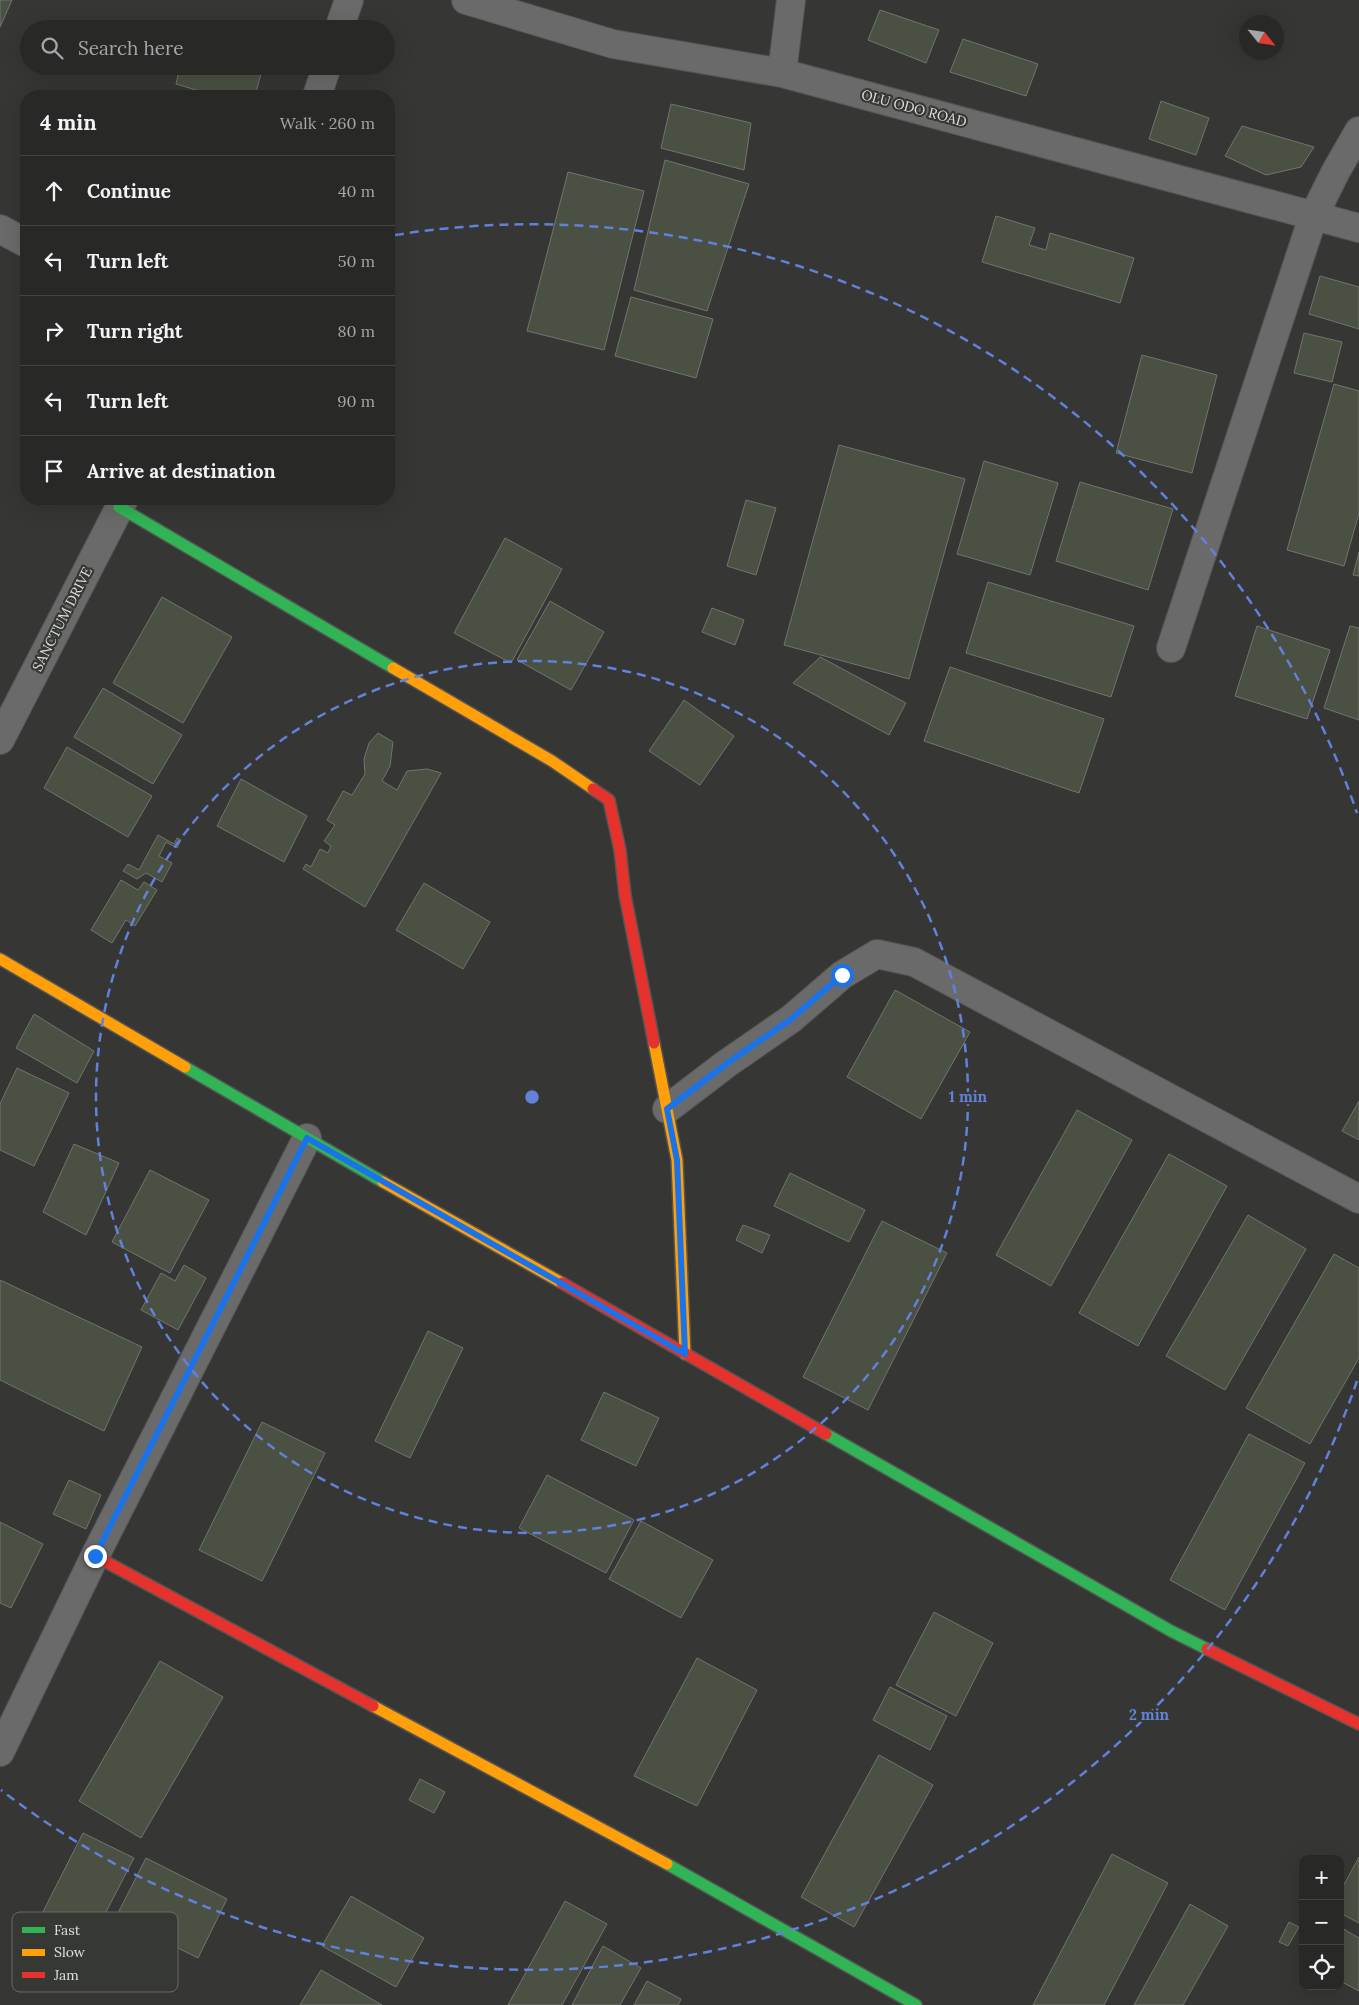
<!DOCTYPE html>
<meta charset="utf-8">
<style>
:root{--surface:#282927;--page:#343533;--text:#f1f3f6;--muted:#a5a6a7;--line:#444544}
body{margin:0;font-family:Lora,serif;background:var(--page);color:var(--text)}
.controls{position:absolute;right:15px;bottom:15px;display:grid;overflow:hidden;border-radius:10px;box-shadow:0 5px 20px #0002}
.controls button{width:45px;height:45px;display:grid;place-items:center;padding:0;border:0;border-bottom:1px solid var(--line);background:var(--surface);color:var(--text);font:25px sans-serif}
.compass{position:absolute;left:1239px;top:15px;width:45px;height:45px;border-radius:50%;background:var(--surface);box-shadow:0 5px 20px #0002;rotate:120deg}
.stop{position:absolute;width:15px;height:15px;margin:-11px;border:4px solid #1a73e8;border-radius:50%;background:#fff}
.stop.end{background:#1a73e8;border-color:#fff;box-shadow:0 1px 5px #0008}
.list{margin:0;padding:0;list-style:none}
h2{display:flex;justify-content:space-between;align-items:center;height:65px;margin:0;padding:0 20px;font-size:21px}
h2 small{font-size:16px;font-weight:400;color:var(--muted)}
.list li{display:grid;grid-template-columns:32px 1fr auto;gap:15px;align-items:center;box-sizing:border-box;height:70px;padding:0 20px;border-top:1px solid var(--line)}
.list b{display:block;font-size:19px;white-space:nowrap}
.list em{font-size:16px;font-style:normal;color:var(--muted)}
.icon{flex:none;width:28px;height:28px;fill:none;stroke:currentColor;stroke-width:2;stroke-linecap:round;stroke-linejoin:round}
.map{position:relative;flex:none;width:1359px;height:2005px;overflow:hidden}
.search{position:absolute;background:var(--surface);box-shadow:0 5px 20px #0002;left:20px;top:20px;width:375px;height:55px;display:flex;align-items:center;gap:12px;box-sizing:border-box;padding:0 18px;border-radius:28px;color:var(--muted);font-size:19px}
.panel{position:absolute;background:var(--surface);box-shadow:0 5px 20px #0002;left:20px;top:90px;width:375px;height:415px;border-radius:20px}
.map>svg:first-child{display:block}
</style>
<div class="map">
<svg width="1359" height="2005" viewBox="0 0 1359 2005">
<rect width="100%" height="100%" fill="#363734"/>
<path fill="#4a5042" stroke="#727471" d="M0 0H12L0 27Z
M880 10 939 30 926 63 868 40Z
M963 39 1038 64 1026 96 950 72Z
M180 66H263L255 96H216L176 84Z
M1161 101 1209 118 1196 155 1149 139Z
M671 104 751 123 744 170 661 148Z
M1242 126 1314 147 1301 167 1266 175 1225 156Z
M665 160 749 184 707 311 634 290Z
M568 172 644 191 604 350 527 331Z
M996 216 1035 228 1029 245 1046 250 1050 233 1134 258 1120 303 982 262Z
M1320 276 1359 287V329L1309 314Z
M631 297 713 319 696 378 615 356Z
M1304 333 1342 342 1332 382 1294 373Z
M1142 355 1217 375 1192 473 1116 453Z
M1334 384 1359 391V513L1344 566 1287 550Z
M839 445 965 479 909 679 784 645Z
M984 461 1058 483 1030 575 957 554Z
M1080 482 1173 509 1148 590 1056 561Z
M746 500 776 508 756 575 727 566Z
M505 538 562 569 511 663 454 633Z
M1359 552V576L1353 575Z
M988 582 1134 626 1111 697 966 653Z
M162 597 232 637 183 723 113 683Z
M550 601 604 632 571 690 517 660Z
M712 608 744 620 735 645 702 632Z
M1257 626 1330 650 1307 719 1235 696Z
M1350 626 1359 628V720L1324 708Z
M820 657 906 703 889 735 793 683Z
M950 667 1104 719 1079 793 924 741Z
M103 688 182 735 153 784 74 737Z
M684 700 734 736 700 785 649 751Z
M378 733 393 742 390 766 382 781 397 790 407 771 427 769 441 773 365 907 303 869 306 864 311 867 320 849 328 853 331 846 324 841 335 825 327 820 343 791 352 795 365 774 364 759 369 743Z
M67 747 152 796 128 837 44 788Z
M241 779 307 816 284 862 217 826Z
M158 835 174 844 177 838 181 840 177 848 166 842 159 856 172 863 162 882 146 873 137 879 123 871 128 864 139 870Z
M121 880 138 890 144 882 157 890 135 926 126 920 112 943 91 930Z
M424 883 490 922 463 969 396 930Z
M895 990 970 1032 921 1119 847 1077Z
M34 1014 94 1051 77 1083 16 1048Z
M17 1068 69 1093 34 1166 0 1150V1104Z
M1359 1101V1140L1342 1131Z
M1077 1110 1132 1140 1051 1286 996 1255Z
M74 1144 119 1163 86 1235 43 1212Z
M1169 1154 1227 1186 1138 1346 1079 1313Z
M150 1170 209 1200 170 1273 112 1242Z
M790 1173 865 1210 849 1242 774 1206Z
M1248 1215 1306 1249 1225 1390 1166 1356Z
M882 1221 947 1253 868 1410 803 1377Z
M743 1225 770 1235 762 1253 736 1240Z
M1334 1254 1359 1268V1358L1310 1444 1246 1408Z
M184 1265 206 1278 178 1330 141 1310 161 1273 175 1281Z
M0 1280 142 1347 104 1431 0 1380Z
M428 1331 463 1348 410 1458 375 1441Z
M604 1392 659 1418 636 1466 581 1440Z
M262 1422 325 1453 262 1581 199 1550Z
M1249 1434 1305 1463 1225 1610 1170 1580Z
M547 1475 634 1520 606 1573 519 1528Z
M69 1480 101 1495 86 1529 53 1514Z
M641 1521 713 1560 681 1618 609 1579Z
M0 1522 43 1544 11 1608 0 1603Z
M934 1612 993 1643 956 1716 896 1685Z
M697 1658 757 1690 697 1806 634 1776Z
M160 1661 223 1697 141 1838 79 1801Z
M890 1687 947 1716 930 1750 873 1720Z
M879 1755 933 1785 854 1927 801 1897Z
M420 1779 445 1792 434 1813 409 1800Z
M83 1833 134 1858 66 1989 17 1963Z
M1112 1854 1168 1883 1104 2005H1033Z
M1359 1857V1923L1340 1913V1892Z
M146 1858 227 1899 198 1958 116 1917Z
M351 1896 424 1938 396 1987 322 1946Z
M565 1901 607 1924 562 2005H508Z
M1190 1904 1228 1926 1183 2005H1134Z
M1289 1922 1299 1927 1288 1946 1279 1942Z
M1340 1927 1359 1938V1991L1340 1981Z
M603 1946 641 1968 620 2005H572Z
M321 1970 382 2005H300Z
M647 1981 681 1999 678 2005H634Z"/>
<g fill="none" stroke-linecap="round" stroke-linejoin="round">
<g stroke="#545553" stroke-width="30">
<path id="street" d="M466 0 613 44 782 73 1359 228
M339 29 349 0
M782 73 791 0
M317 96 327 66
M0 229 26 243
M1171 648 1313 217 1336 171 1359 131
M0 740 124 499
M667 1109 726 1064 791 1019 842 975 877 954 914 962 1359 1199
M0 1752 95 1556 307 1138"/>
</g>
<g stroke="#545553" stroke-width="14">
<path id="fast" d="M119 507 393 668
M185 1067 383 1182
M826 1434 1171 1631 1207 1649
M667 1864 916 2005"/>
</g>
<g stroke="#545553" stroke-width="14">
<path id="slow" d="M393 668 552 761 593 789
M0 959 185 1067
M654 1043 677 1160 685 1354
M383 1182 562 1283
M373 1706 667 1864"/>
</g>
<g stroke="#545553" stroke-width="14">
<path id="jam" d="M593 789 609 800 620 850 625 895 654 1043
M562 1283 826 1434
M95 1556 373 1706
M1207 1649 1359 1724"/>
</g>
<use href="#street" stroke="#696a69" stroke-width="28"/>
<use href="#fast" stroke="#30b455" stroke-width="11"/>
<use href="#slow" stroke="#ff9f0a" stroke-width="11"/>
<use href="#jam" stroke="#e5322d" stroke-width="11"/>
</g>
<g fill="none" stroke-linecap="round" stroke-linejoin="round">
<path stroke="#1a73e8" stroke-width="6" d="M95 1556 307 1138 685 1354 677 1160 667 1109 726 1064 791 1019 842 975"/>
</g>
<g fill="none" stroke="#6181da" stroke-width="2.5" stroke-dasharray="9 6">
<circle cx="532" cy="1097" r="436"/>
<path d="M1357 1381A873 873 0 0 1 1 1790M395 235A873 873 0 0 1 1357 813"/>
</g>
<g text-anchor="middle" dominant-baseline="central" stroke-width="4.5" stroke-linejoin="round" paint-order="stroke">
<g font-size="14" fill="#dfe0de" stroke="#363833">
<text transform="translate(914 108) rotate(15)">OLU ODO ROAD</text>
<text transform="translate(62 619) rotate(-63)">SANCTUM DRIVE</text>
</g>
</g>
<rect x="12" y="1912" width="166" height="80" rx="8" fill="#363833" stroke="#696a66" stroke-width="1"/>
<rect x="22" y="1927" width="23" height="6" fill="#30b455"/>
<rect x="22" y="1949" width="23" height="7" fill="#ff9f0a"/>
<rect x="22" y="1972" width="23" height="6" fill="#e5322d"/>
<g font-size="14" fill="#dfe0de">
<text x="54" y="1935">Fast</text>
<text x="54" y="1957">Slow</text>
<text x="54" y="1980">Jam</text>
</g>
<circle cx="532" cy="1097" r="8" fill="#6181da" stroke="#363833" stroke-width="2.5"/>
<g font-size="15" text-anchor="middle" font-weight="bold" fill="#6181da" stroke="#363833" stroke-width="4.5" stroke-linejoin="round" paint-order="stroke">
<text x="968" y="1102">1 min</text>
<text x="1149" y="1720">2 min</text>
</g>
</svg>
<div class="controls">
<button>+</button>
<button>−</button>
<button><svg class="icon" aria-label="locate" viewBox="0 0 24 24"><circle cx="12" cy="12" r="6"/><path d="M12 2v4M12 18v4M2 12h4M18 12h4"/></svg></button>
</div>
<svg class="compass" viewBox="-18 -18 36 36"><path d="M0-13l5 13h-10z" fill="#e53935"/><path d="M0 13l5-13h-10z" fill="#a5a6a7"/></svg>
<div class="stop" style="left:842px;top:975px"></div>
<div class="stop end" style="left:95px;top:1556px"></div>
<div class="search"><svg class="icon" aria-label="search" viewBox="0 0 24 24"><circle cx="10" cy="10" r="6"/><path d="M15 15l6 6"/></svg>Search here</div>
<section class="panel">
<h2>4 min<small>Walk · 260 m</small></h2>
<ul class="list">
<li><svg class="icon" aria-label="ahead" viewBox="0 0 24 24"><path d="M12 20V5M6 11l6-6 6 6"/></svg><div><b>Continue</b></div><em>40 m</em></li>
<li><svg class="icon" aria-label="left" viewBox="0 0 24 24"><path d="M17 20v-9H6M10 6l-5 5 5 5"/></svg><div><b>Turn left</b></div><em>50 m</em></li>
<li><svg class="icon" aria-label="right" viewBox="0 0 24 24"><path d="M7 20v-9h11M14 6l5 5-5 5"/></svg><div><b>Turn right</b></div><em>80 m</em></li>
<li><svg class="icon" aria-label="left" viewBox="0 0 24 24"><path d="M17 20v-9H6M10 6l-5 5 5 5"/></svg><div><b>Turn left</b></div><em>90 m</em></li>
<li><svg class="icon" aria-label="arrive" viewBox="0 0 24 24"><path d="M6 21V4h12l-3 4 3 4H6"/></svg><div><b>Arrive at destination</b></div></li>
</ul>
</section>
</div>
